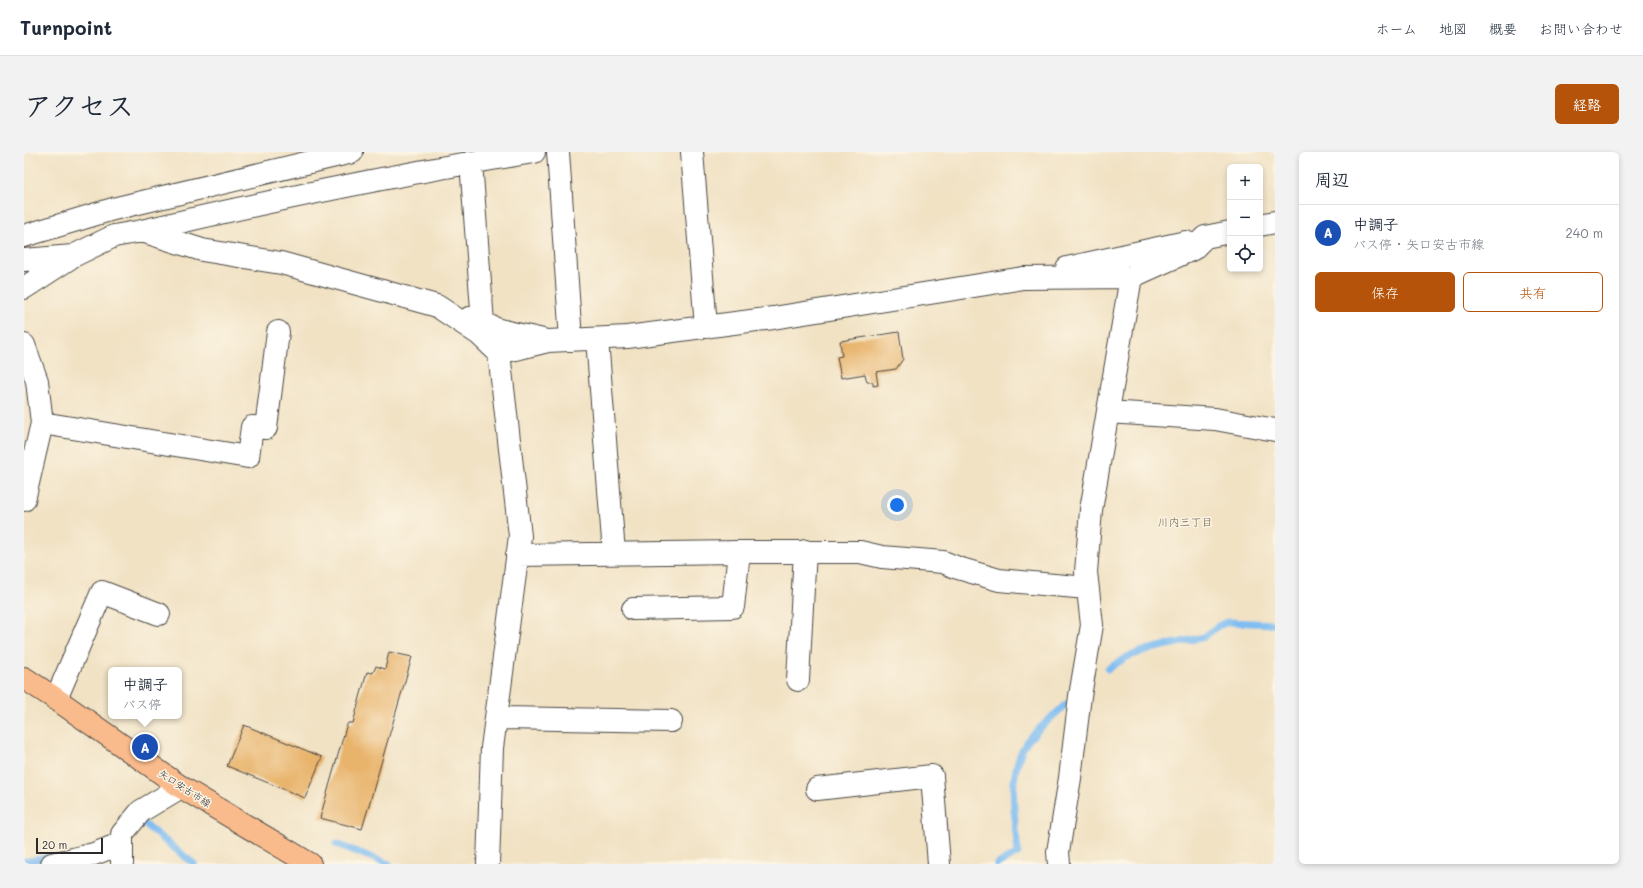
<!DOCTYPE html>
<html lang="ja">
<meta charset="utf-8">
<style>
:root{--surface:#fff;--page:#f2f2f3;--text:#1f2937;--muted:#747a83;--line:#e0e1e3;--accent:#b45309}
body{margin:0;font-family:Mali,"Klee One",sans-serif;background:var(--page);color:var(--text)}
.controls{position:absolute;right:12px;top:12px;display:grid;overflow:hidden;border-radius:6px;box-shadow:0 2px 6px #0003}
.controls button{width:36px;height:36px;display:grid;place-items:center;padding:0;border:0;border-bottom:1px solid var(--line);background:var(--surface);color:var(--text);font:20px sans-serif}
.scale{position:absolute;left:12px;bottom:10px;width:67px;box-sizing:border-box;padding-left:4px;border:2px solid #2b2b2b;border-top:0;font-size:11px;line-height:14px;white-space:nowrap;color:#2b2b2b;-webkit-text-stroke:3px #fcf5e5;paint-order:stroke}
.you{position:absolute;left:873px;top:353px;width:14px;height:14px;margin:-10px;border:3px solid #fff;border-radius:50%;background:#1a73e8;box-shadow:0 0 0 6px #1a73e833}
.badge{display:grid;place-items:center;width:26px;height:26px;border-radius:50%;background:var(--accent);color:#fff;font-size:13px;font-weight:700}
.pin{position:absolute;translate:-50% -50%;border:2px solid #fff;box-shadow:0 1px 4px #0006}
.popup{position:absolute;left:84px;top:515px;width:74px;height:52px;box-sizing:border-box;display:grid;place-content:center;border-radius:6px;background:var(--surface);filter:drop-shadow(0 1px 3px #0005);font-size:13px;white-space:nowrap;color:var(--muted)}
.popup b{font-size:15px;color:var(--text)}
.popup::after{content:'';position:absolute;left:50%;top:100%;margin-left:-8px;border:8px solid transparent;border-top-color:var(--surface)}
.list{margin:0;padding:0;list-style:none}
h2{display:flex;justify-content:space-between;align-items:center;height:52px;margin:0;padding:0 16px;font-size:17px}
h2 small{font-size:13px;font-weight:400;color:var(--muted)}
.list li{display:grid;grid-template-columns:26px 1fr auto;gap:12px;align-items:center;box-sizing:border-box;height:56px;padding:0 16px;border-top:1px solid var(--line)}
.list b{display:block;font-size:15px;white-space:nowrap}
.list p{margin:0;font-size:13px;white-space:nowrap;color:var(--muted)}
.list em{font-size:13px;font-style:normal;color:var(--muted)}
.actions{display:flex;gap:8px;padding:12px 16px}
.actions a{flex:1;padding:9px 0;border:1px solid var(--accent);border-radius:6px;text-align:center;font-size:14px;color:var(--accent)}
.actions .main{background:var(--accent);color:#fff}
.icon{flex:none;width:22px;height:22px;fill:none;stroke:currentColor;stroke-width:2;stroke-linecap:round;stroke-linejoin:round}
.map{position:relative;flex:none;width:1251px;height:712px;overflow:hidden;border-radius:6px}
header{display:flex;align-items:center;gap:24px;box-sizing:border-box;height:56px;padding:0 20px;background:var(--surface);border-bottom:1px solid var(--line)}
header strong{font-size:19px}
nav{display:flex;gap:22px;margin-inline-start:auto;font-size:14px}
.intro{display:flex;align-items:center;justify-content:space-between;box-sizing:border-box;height:96px;padding:0 24px}
h1{margin:0;font-size:28px}
.button{padding:10px 18px;border-radius:6px;background:var(--accent);color:#fff;font-size:14px;font-weight:700}
main{display:flex;gap:24px;padding:0 24px}
aside{flex:1;background:var(--surface);border-radius:6px;box-shadow:0 2px 6px #0003}
.map>svg:first-child{display:block}
</style>
<header>
<strong>Turnpoint</strong>
<nav><a>ホーム</a><a>地図</a><a>概要</a><a>お問い合わせ</a></nav>
</header>
<div class="intro"><h1>アクセス</h1><a class="button">経路</a></div>
<main>
<div class="map">
<svg width="1251" height="712" viewBox="0 0 1251 712">
<rect width="100%" height="100%" fill="#fcf5e5"/>
<filter id="ink" filterUnits="userSpaceOnUse"><feTurbulence type="fractalNoise" baseFrequency=".025" numOctaves="2"/><feDisplacementMap in="SourceGraphic" scale="8" xChannelSelector="R" yChannelSelector="G"/><feConvolveMatrix kernelMatrix="1 2 1 2 8 2 1 2 1" color-interpolation-filters="sRGB"/></filter>
<filter id="wash" filterUnits="userSpaceOnUse"><feTurbulence type="fractalNoise" baseFrequency=".012" numOctaves="4" result="noise"/><feDisplacementMap in="SourceGraphic" scale="16" xChannelSelector="R" yChannelSelector="G"/><feGaussianBlur stdDeviation="0.9" result="paint"/><feColorMatrix in="noise" values="0 0 0 0 0 0 0 0 0 0 0 0 0 0 0 0 0 1.4 0 .05"/><feComposite in="paint" operator="in"/></filter>
<g filter="url(#wash)">
<rect width="100%" height="100%" fill="#f1e2c4"/>
<g fill="none" stroke-linecap="round" stroke-linejoin="round">
<path stroke="#7fbdf2" stroke-width="7" d="M1084 517 1101 506 1122 498 1180 485 1194 474 1204 470 1251 472
M119 671 170 712
M312 692 365 712
M0 710 27 705
M973 712 994 701C991 667 982 619 1003 590 1014 576 1030 564 1042 552"/>
</g>
<g id="blocks">
<path fill="#e8b36b" d="M875 180 879 207 872 217 852 220 854 233 849 234V230H843L841 222 817 226 813 205 818 204 816 189Z
M365 500 388 505 338 677 296 666 322 575 324 571H329L343 520 349 521 352 514 361 517Z
M220 573 298 605 281 646 203 614Z"/>
</g>
</g>
<g filter="url(#ink)">
<use href="#blocks" fill-opacity="0" stroke="#494642" stroke-width="1"/>
<g fill="none" stroke-linecap="round" stroke-linejoin="round">
<g stroke="#494642" stroke-width="24">
<path id="minor" d="M534 0 547 188
M668 0 682 175
M447 10 459 171
M1236 73 1251 70
M118 79C248 48 378 21 510 0
M0 84 89 57 328 0
M0 108 49 104 90 84 118 79 178 98 257 111 413 154 455 182 475 201 496 384 468 596 464 712
M1043 116 1162 90
M0 136 46 106
M445 166 475 178 519 188
M573 187 590 401
M0 193 13 229 18 271 0 348
M475 201 524 189 603 185 749 166 999 126 1107 125 1169 97 1181 85 1206 80
M1084 260 1191 267 1251 278
M18 271 224 305 228 275 242 276 254 180
M493 403 715 400H836L858 405 919 410 934 416 975 428 1063 436
M609 457 709 455 715 400
M774 528 781 399
M32 547 78 440 135 462
M472 566 647 569
M793 637 908 624 915 712
M28 712 70 702 98 691
M98 712V682L117 659 157 635
M1035 712 1034 700 1046 626 1056 544 1068 473 1062 420 1067 358 1107 125"/>
</g>
<g stroke="#494642" stroke-width="24">
<path id="major" d="M0 526 32 547 157 635 286 712"/>
</g>
<use href="#minor" stroke="#fff" stroke-width="22"/>
<use href="#major" stroke="#fabb8c" stroke-width="22"/>
</g>
</g>
<g text-anchor="middle" dominant-baseline="central" stroke-width="3" stroke-linejoin="round" paint-order="stroke">
<g font-size="10" fill="#2b2b2b" stroke="#fcf5e5">
<text transform="translate(161 636) rotate(33)">矢口安古市線</text>
</g>
<g font-size="11" fill="#6d5b41" stroke="#fcf5e5">
<text x="1161" y="369">川内三丁目</text>
</g>
</g>
</svg>
<div class="controls">
<button>+</button>
<button>−</button>
<button><svg class="icon" aria-label="locate" viewBox="0 0 24 24"><circle cx="12" cy="12" r="6"/><path d="M12 2v4M12 18v4M2 12h4M18 12h4"/></svg></button>
</div>
<div class="scale">20 m</div>
<div class="you"></div>
<div class="pin badge" style="left:121px;top:595px;background:#1a4fb4">A</div>
<div class="popup"><b>中調子</b>バス停</div>
</div>
<aside>
<h2>周辺<small></small></h2>
<ul class="list">
<li><span class="badge" style="background:#1a4fb4">A</span><div><b>中調子</b><p>バス停 · 矢口安古市線</p></div><em>240 m</em></li>
</ul>
<div class="actions"><a class="main">保存</a><a>共有</a></div>
</aside>
</main>
